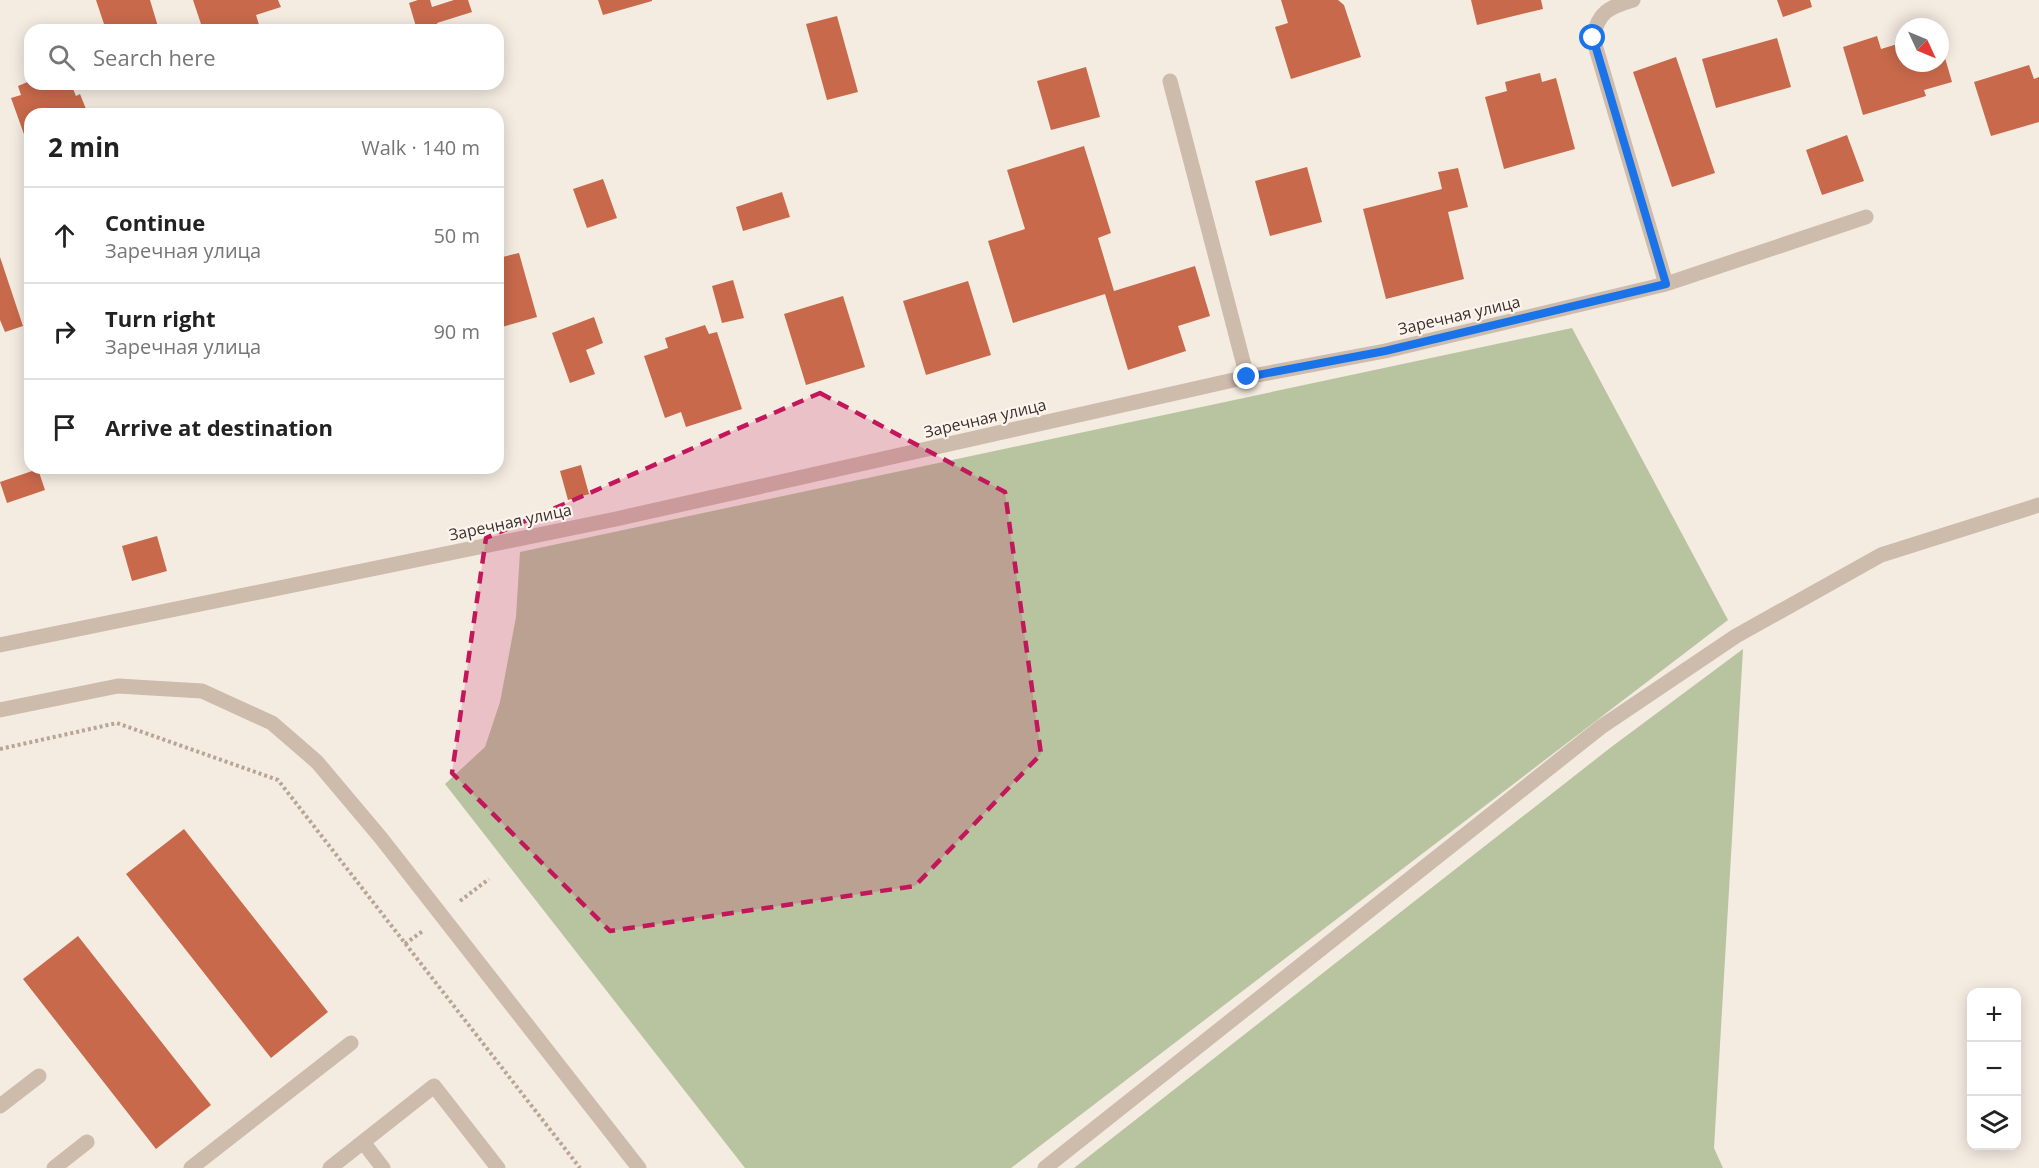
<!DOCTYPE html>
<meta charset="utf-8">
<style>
:root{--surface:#fff;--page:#f6f6f6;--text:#222;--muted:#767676;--line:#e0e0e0}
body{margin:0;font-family:"Open Sans",sans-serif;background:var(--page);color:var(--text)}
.controls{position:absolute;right:18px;bottom:18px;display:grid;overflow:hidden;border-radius:12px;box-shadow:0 3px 15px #0003}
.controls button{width:54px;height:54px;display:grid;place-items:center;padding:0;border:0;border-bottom:2px solid var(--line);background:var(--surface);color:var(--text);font:30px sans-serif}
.compass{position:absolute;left:1895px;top:18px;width:54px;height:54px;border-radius:50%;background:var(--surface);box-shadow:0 3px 15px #0003;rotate:134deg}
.stop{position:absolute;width:18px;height:18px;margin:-14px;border:4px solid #1a73e8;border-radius:50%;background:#fff}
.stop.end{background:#1a73e8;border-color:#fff;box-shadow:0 2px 6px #0008}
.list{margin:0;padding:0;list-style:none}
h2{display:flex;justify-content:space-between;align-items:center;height:78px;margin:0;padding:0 24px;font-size:26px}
h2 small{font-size:20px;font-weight:400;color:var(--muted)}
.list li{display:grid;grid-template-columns:39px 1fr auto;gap:18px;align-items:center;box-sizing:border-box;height:96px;padding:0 24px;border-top:2px solid var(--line)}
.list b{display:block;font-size:22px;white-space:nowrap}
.list p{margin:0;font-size:20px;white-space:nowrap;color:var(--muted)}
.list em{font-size:20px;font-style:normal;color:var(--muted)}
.icon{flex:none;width:33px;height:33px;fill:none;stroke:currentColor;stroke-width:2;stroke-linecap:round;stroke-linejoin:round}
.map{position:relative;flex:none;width:2039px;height:1168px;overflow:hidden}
.search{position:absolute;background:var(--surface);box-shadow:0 3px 15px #0003;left:24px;top:24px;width:480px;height:66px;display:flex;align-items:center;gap:15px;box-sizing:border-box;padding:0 21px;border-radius:18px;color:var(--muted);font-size:22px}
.panel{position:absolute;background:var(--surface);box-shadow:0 3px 15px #0003;left:24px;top:108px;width:480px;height:366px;border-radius:18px}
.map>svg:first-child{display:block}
</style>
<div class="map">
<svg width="2039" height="1168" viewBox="0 0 2039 1168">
<rect width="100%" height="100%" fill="#f4ebe1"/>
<path fill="#b8c4a0" d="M1572 328 1728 620 1011 1168H745L445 784 485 747 500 702 516 617 520 552Z
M1743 649 1714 1148 1723 1168H1074L1610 748Z"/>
<path fill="#c8694b" d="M96 0H150L159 30H106Z
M193 0H278L281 7 256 15 260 28 255 30H226L224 25 203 30Z
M418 0H430L432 7 454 0H468L472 12 437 23 439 30H417L409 3Z
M598 0H652V1L603 15Z
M1281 0H1338L1344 5 1361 57 1291 79 1275 27 1288 23Z
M1471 0H1541L1543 9 1477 25Z
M1777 0H1810L1812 7 1783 17Z
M837 16 858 92 827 100 806 24Z
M1877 36 1881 49 1904 42V63H1940L1941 44 1952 82 1924 90 1926 96 1863 115 1843 47Z
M1777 38 1791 87 1716 108 1702 59Z
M1676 57 1715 173 1672 187 1633 72Z
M2029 65 2034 79 2039 77V122L1991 136 1974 82Z
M1086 67 1100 117 1051 130 1037 81Z
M1540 73 1542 82 1556 78 1575 149 1504 169 1485 97 1507 91 1505 82Z
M30 81V84H71L76 96 80 94 88 114H30V151L11 98 21 95 18 86Z
M1847 135 1864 181 1822 195 1806 150Z
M1084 146 1111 233 1098 238 1114 291 1195 266 1210 316 1178 326 1186 351 1128 370 1105 294 1013 323 988 241 1025 229 1007 170Z
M1307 167 1322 222 1270 236 1255 181Z
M1458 168 1468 207 1448 212 1464 279 1386 299 1363 209 1442 189 1438 172Z
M603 179 617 218 587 228 573 189Z
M782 192 790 217 743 231 736 207Z
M519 253 537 317 502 327 498 312V258Z
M0 257 23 326 5 332 0 320Z
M733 280 744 318 722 323 712 286Z
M968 281 991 355 926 375 903 301Z
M843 296 865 367 806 385 784 314Z
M594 317 603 343 586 350 595 374 570 383 552 333Z
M705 325 709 334 717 332 742 409 686 427 681 412 665 418 644 356 668 348 665 338Z
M581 465 589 494 568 500 560 471Z
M38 469 45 490 7 503 0 482Z
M157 536 167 571 132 581 122 546Z
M184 829 328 1012 271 1058 126 874Z
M78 936 211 1105 156 1149 23 979Z"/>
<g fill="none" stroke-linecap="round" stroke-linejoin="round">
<path stroke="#b9a596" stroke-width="4" stroke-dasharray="3 3" stroke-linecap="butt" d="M0 749 117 723 278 780 580 1168
M460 901 489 879
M405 944 424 930"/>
<path stroke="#cdbbac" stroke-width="15" d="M1170 81 1247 377
M1666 284 1866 217
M0 645 616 519 1247 377 1385 351 1666 284 1593 38C1598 12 1609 7 1633 0
M0 710 118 686 202 691 272 723 317 762 381 838 639 1168
M0 1106 39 1076
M363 1142 383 1168
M54 1168 87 1142
M191 1168 351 1043
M330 1168 434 1086 498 1168
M1045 1168 1601 727 1736 636 1881 555 2039 505"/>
</g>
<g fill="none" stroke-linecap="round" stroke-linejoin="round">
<path stroke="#1a73e8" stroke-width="8" d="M1247 377 1385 351 1666 284 1593 38"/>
</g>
<path fill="#c2185b" fill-opacity="0.2" stroke="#c2185b" stroke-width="4.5" stroke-dasharray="12 8" stroke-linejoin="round" d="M820 393 1005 492 1041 754 915 886 610 931 452 773 486 538Z"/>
<g text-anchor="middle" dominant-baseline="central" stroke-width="4.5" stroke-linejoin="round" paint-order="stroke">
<g font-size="16" fill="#3b302b" stroke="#fbf5ee">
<text transform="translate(1459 315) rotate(-13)">Заречная улица</text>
<text transform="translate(985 418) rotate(-13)">Заречная улица</text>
<text transform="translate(510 522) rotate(-12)">Заречная улица</text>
</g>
</g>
</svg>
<div class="controls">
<button>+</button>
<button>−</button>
<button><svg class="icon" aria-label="layers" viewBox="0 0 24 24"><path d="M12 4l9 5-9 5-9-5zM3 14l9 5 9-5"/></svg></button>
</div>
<svg class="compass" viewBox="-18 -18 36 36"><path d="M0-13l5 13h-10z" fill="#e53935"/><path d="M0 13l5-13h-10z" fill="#767676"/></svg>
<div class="stop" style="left:1593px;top:38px"></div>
<div class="stop end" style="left:1247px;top:377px"></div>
<div class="search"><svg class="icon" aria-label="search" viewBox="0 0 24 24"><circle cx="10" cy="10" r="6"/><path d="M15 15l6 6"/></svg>Search here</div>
<section class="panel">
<h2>2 min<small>Walk · 140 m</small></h2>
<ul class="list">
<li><svg class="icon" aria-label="ahead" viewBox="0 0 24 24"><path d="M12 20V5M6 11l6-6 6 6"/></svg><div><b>Continue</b><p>Заречная улица</p></div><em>50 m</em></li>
<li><svg class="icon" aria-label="right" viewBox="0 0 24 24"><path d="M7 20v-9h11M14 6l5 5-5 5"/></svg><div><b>Turn right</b><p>Заречная улица</p></div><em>90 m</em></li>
<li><svg class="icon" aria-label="arrive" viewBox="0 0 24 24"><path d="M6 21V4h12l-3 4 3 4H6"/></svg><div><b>Arrive at destination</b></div></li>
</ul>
</section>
</div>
